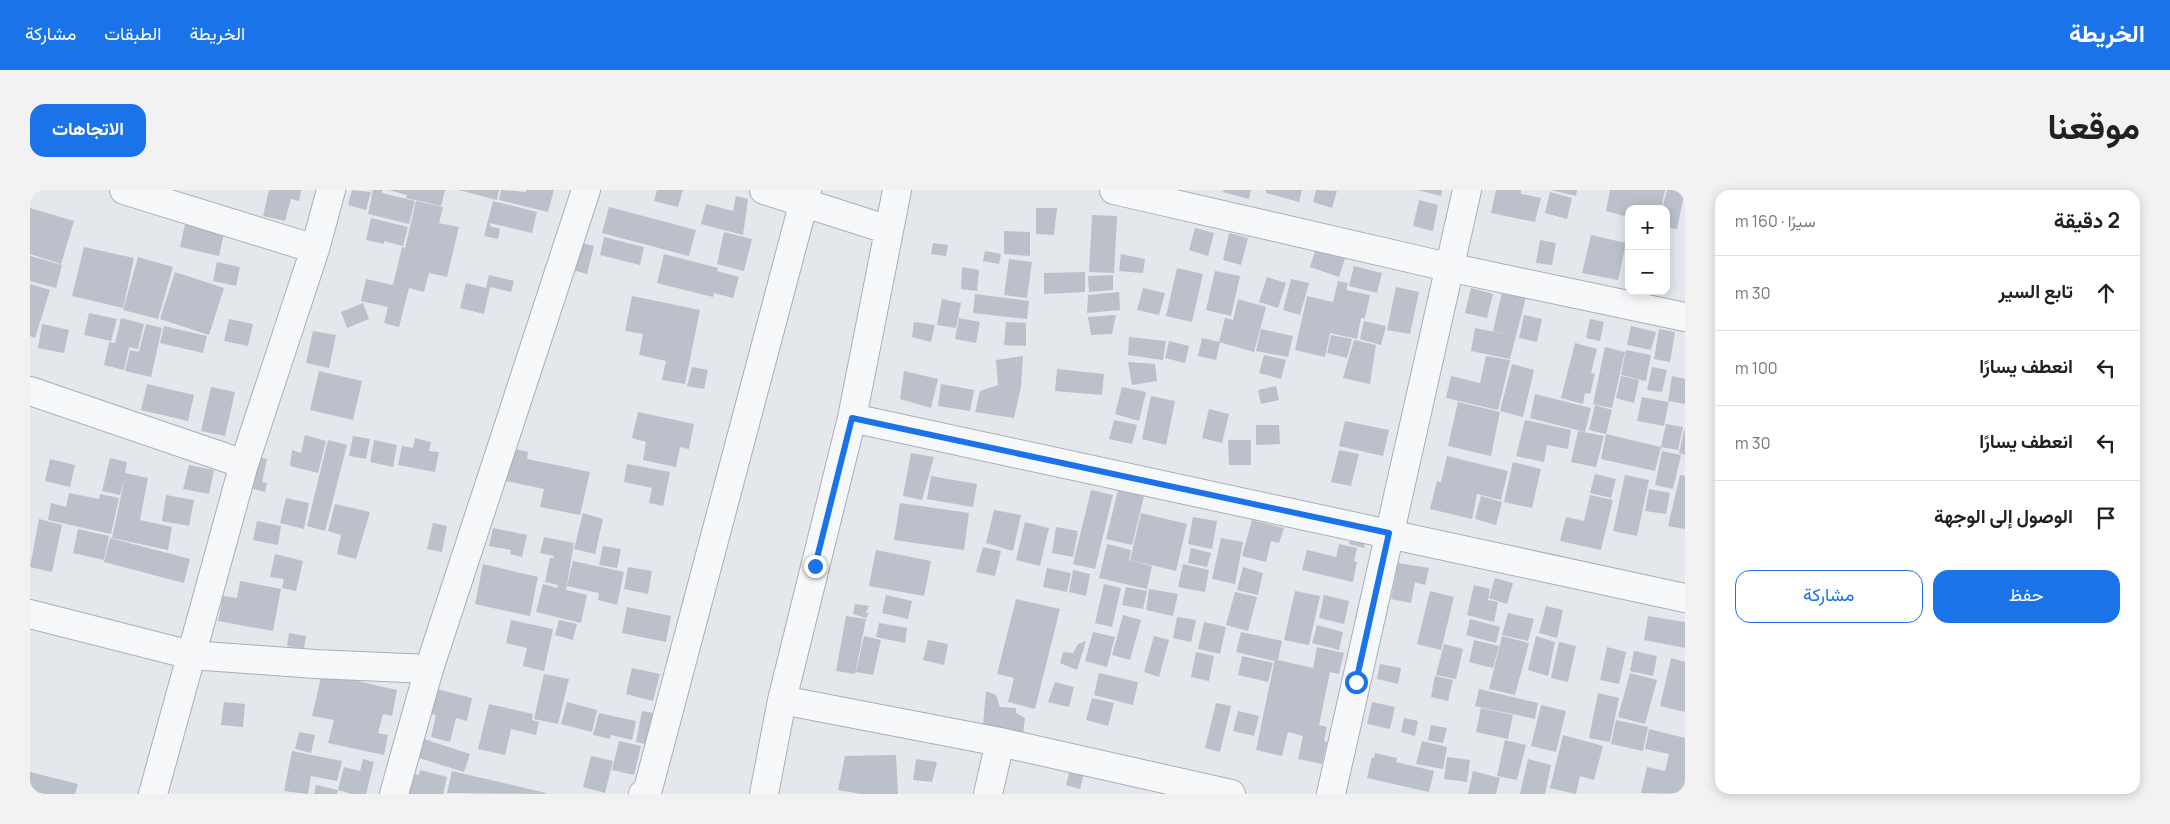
<!DOCTYPE html>
<html lang="ar">
<meta charset="utf-8">
<style>
:root{--surface:#fff;--page:#f2f2f2;--text:#202124;--muted:#757577;--line:#e0e0e0;--accent:#1a73e8}
body{margin:0;font-family:Manrope,Vazirmatn,sans-serif;background:var(--page);color:var(--text);direction:rtl}
.controls{position:absolute;right:15px;top:15px;display:grid;overflow:hidden;border-radius:10px;box-shadow:0 2px 12px #0003}
.controls button{width:45px;height:45px;display:grid;place-items:center;padding:0;border:0;border-bottom:1px solid var(--line);background:var(--surface);color:var(--text);font:25px sans-serif}
.stop{position:absolute;width:15px;height:15px;margin:-11px;border:4px solid #1a73e8;border-radius:50%;background:#fff}
.stop.end{background:#1a73e8;border-color:#fff;box-shadow:0 1px 5px #0008}
.list{margin:0;padding:0;list-style:none}
h2{display:flex;justify-content:space-between;align-items:center;height:65px;margin:0;padding:0 20px;font-size:21px}
h2 small{font-size:16px;font-weight:400;color:var(--muted)}
.list li{display:grid;grid-template-columns:32px 1fr auto;gap:15px;align-items:center;box-sizing:border-box;height:75px;padding:0 20px;border-top:1px solid var(--line)}
.list b{display:block;font-size:19px;white-space:nowrap}
.list em{font-size:16px;font-style:normal;color:var(--muted)}
.actions{display:flex;gap:10px;padding:15px 20px}
.actions a{flex:1;padding:11px 0;border:1px solid var(--accent);border-radius:15px;text-align:center;font-size:18px;color:var(--accent)}
.actions .main{background:var(--accent);color:#fff}
.icon{flex:none;width:28px;height:28px;fill:none;stroke:currentColor;stroke-width:2;stroke-linecap:round;stroke-linejoin:round}
.map{position:relative;flex:none;width:1655px;height:604px;overflow:hidden;direction:ltr;border-radius:15px}
header{display:flex;align-items:center;gap:30px;box-sizing:border-box;height:70px;padding:0 25px;background:var(--accent);color:#fff}
header strong{font-size:24px}
nav{display:flex;gap:28px;margin-inline-start:auto;font-size:18px}
.intro{display:flex;align-items:center;justify-content:space-between;box-sizing:border-box;height:120px;padding:0 30px}
h1{margin:0;font-size:35px}
.button{padding:12px 22px;border-radius:15px;background:var(--accent);color:#fff;font-size:18px;font-weight:700}
main{display:flex;gap:30px;padding:0 30px}
aside{flex:1;background:var(--surface);border-radius:15px;box-shadow:0 2px 12px #0003}
.map>svg:first-child{display:block}
</style>
<header>
<strong>الخريطة</strong>
<nav><a>الخريطة</a><a>الطبقات</a><a>مشاركة</a></nav>
</header>
<div class="intro"><h1>موقعنا</h1><a class="button">الاتجاهات</a></div>
<main>
<aside>
<h2>2 دقيقة<small>سيرًا · 160 m</small></h2>
<ul class="list">
<li><svg class="icon" aria-label="ahead" viewBox="0 0 24 24"><path d="M12 20V5M6 11l6-6 6 6"/></svg><div><b>تابع السير</b></div><em>30 m</em></li>
<li><svg class="icon" aria-label="left" viewBox="0 0 24 24"><path d="M17 20v-9H6M10 6l-5 5 5 5"/></svg><div><b>انعطف يسارًا</b></div><em>100 m</em></li>
<li><svg class="icon" aria-label="left" viewBox="0 0 24 24"><path d="M17 20v-9H6M10 6l-5 5 5 5"/></svg><div><b>انعطف يسارًا</b></div><em>30 m</em></li>
<li><svg class="icon" aria-label="arrive" viewBox="0 0 24 24"><path d="M6 21V4h12l-3 4 3 4H6"/></svg><div><b>الوصول إلى الوجهة</b></div></li>
</ul>
<div class="actions"><a class="main">حفظ</a><a>مشاركة</a></div>
</aside>
<div class="map">
<svg width="1655" height="604" viewBox="0 0 1655 604">
<rect width="100%" height="100%" fill="#e4e7ec"/>
<path fill="#bbc0ca" d="M239 0H271L269 11 261 9 255 31 233 26Z
M322 0 341 2 336 20 318 15Z
M343 0H352V3L385 11 379 34 338 24Z
M359 0H415L411 16 376 8 377 5Z
M429 0H469L467 10Z
M471 0 496 2V0H524L518 22 469 10Z
M627 0H653L648 17 624 11Z
M1194 0H1221L1219 9 1193 2Z
M1236 0H1272L1269 12 1236 3Z
M1286 0 1307 1 1302 18 1283 12Z
M1387 0H1412L1411 6Z
M1466 0H1491V4L1511 8 1505 32 1461 23Z
M1521 0H1547L1546 6Z
M1580 0H1635L1631 19H1599V27L1576 21Z
M1637 0H1655L1647 39 1636 37V19H1632Z
M1520 2 1542 8 1537 29 1515 23Z
M706 6 718 9 713 45 671 34 676 14 703 21Z
M1389 10 1408 15 1403 41 1383 36Z
M386 11 413 17 409 33 429 37 417 87 399 83 394 102 379 98 369 137 354 133 358 117 331 111 336 89 363 95 372 57 375 58Z
M463 11 507 22 502 43 460 33V36L470 39 468 49 454 46Z
M579 17 666 40 659 66 572 43Z
M0 18 44 31 31 74 0 64Z
M1006 18H1027L1024 45 1006 44Z
M1062 25 1087 26 1084 83 1059 82Z
M341 28 378 37 373 56 354 51V54L336 50Z
M155 34 194 43 189 66 150 57Z
M1165 38 1184 43 1178 66 1159 60Z
M974 41 1000 42V66L974 64Z
M694 42 722 49 714 81 687 74Z
M1199 43 1218 48 1211 75 1193 70Z
M1561 45 1596 53 1588 90 1552 83Z
M574 47 614 57 610 75 570 65Z
M1510 50 1526 53 1522 75 1506 73Z
M544 51 564 56 557 84 536 78Z
M903 53 918 55 916 66 901 64Z
M1287 55 1316 65 1309 87 1280 77Z
M54 57 104 68 93 118 42 106Z
M955 61 971 64 969 74 953 71Z
M634 64 688 78 687 81 709 87 703 108 684 103 683 107 627 93Z
M1091 64 1115 69 1113 83 1089 81Z
M0 66 32 75 26 98 0 91Z
M108 67 143 77 128 129 93 120Z
M979 69 1002 72 997 108 974 105Z
M187 72 210 77 206 96 183 91Z
M1324 76 1352 83 1347 103 1319 96Z
M932 77 949 80 947 101 931 99Z
M1147 78 1173 84 1162 132 1136 126Z
M1185 81 1210 86 1201 126 1176 120Z
M145 82 194 98 179 145 130 129Z
M1055 82V102L1014 104V83Z
M459 85 484 91 481 102 460 97 454 124 430 118 436 93 456 98Z
M1083 85V100L1059 102 1058 86Z
M1237 87 1256 93 1248 118 1229 112Z
M1261 89 1279 93 1270 125 1253 120Z
M1308 91 1318 93 1316 100 1340 105 1335 128H1331L1327 149 1300 143 1295 167 1265 160 1277 106 1303 112Z
M0 94 20 100 5 148 0 146Z
M1366 97 1389 102 1380 144 1357 140Z
M1113 98 1135 103 1129 125 1107 120Z
M1441 98 1463 104 1457 128 1435 123Z
M1089 102 1090 120 1057 123 1058 105Z
M1472 102 1496 107 1480 169 1441 161 1445 138 1481 145 1463 141Z
M945 104 999 111 997 129 943 123Z
M602 106 670 120 655 194 632 190 636 171 609 165 613 144 595 141Z
M912 109 931 113 926 138 907 135Z
M1208 109 1236 117 1224 162 1189 152 1195 128 1203 130Z
M333 113 339 129 317 138 311 122Z
M59 123 87 129 81 151 54 145Z
M1086 125 1082 144 1061 145 1058 127Z
M1494 125 1512 129 1507 152 1489 148Z
M91 128 114 134 108 159 99 157 94 180 74 175 79 152 85 153Z
M929 128 950 132 946 153 925 149Z
M199 129 223 134 218 156 194 151Z
M1560 129 1574 132 1570 151 1556 148Z
M1334 131 1356 136 1351 155 1330 149Z
M884 132 905 135 901 152 882 147Z
M976 132 996 133V156L974 155Z
M12 134 39 140 34 163 8 158Z
M116 134 132 138 121 187 95 181 100 160 109 162Z
M134 136 177 146 173 163 130 153Z
M1601 136 1626 142 1621 160 1597 155Z
M1231 139 1263 146 1258 167 1226 161Z
M1629 139 1645 142 1640 172 1624 169Z
M283 141 306 145 299 178 276 173Z
M1301 145 1322 149 1317 168 1297 163Z
M1099 147 1136 151 1133 170 1098 165Z
M1172 148 1190 152 1186 170 1168 166Z
M1324 150 1346 155 1340 194 1313 188Z
M1139 151 1159 156 1155 173 1135 168Z
M1545 153 1567 159 1561 183 1565 184 1560 204 1555 203 1553 214 1531 208Z
M1575 157 1595 162 1582 218 1563 214Z
M1596 160 1621 165 1616 191 1591 185Z
M1234 165 1256 170 1251 189 1229 183Z
M993 166 991 197 984 228 945 222 950 201 968 195 966 170Z
M1456 166 1480 170 1468 220 1416 208 1421 186 1450 193Z
M1098 172 1125 174 1127 191 1102 195Z
M1482 174 1504 180 1493 227 1470 221Z
M662 177 678 180 674 199 657 196Z
M1622 177 1637 180 1632 202 1617 200Z
M1027 179 1074 184 1072 205 1025 201Z
M289 181 332 191 323 230 280 220Z
M874 181 908 189 901 218 870 209Z
M1591 186 1609 190 1604 213 1586 208Z
M1642 186 1655 189V214L1639 211 1634 236 1607 231 1612 207 1638 212Z
M117 194 164 205 158 231 111 220Z
M911 194 944 200 940 221 908 216Z
M1246 196 1249 210 1231 214 1228 200Z
M181 197 205 202 195 246 171 241Z
M1092 197 1116 202 1109 231 1085 224Z
M1505 204 1561 218 1555 242 1500 228Z
M1121 206 1145 211 1136 255 1112 249Z
M1428 212 1470 222 1461 266 1418 256Z
M1565 215 1582 220 1576 244 1559 240Z
M1179 219 1199 224 1192 253 1172 248Z
M608 222 664 234 659 259 650 257 646 277 613 270 616 252 602 248Z
M1084 230 1107 235 1102 254 1079 249Z
M1495 230 1541 240 1538 259 1517 255 1514 272 1486 266Z
M1315 231 1359 240 1353 266 1309 256Z
M1636 234 1653 237 1648 260 1631 257Z
M1226 235H1249L1250 254 1226 255Z
M1654 240H1655V265L1649 263Z
M1548 241 1574 246 1566 277 1541 272Z
M1576 244 1631 257 1625 281 1571 269Z
M275 245 296 251 288 283 260 276 262 260 271 263Z
M323 246 340 249 336 269 319 266Z
M385 248 401 252 399 261 409 262 405 282 368 275 372 256 383 258Z
M298 250 317 255 295 341 277 336Z
M344 250 367 255 363 277 340 272Z
M1198 250H1221V275H1199Z
M482 258 498 262 497 269 560 282 550 325 510 317 514 299 475 291Z
M1309 260 1329 264 1321 296 1301 292Z
M1632 261 1651 265 1643 299 1625 295Z
M881 263 904 267 892 310 873 306Z
M223 266 237 269 232 292 237 293 235 302 216 297Z
M1417 266 1478 281 1471 310 1447 304 1442 329 1400 319 1407 291 1411 292Z
M80 268 97 272 95 283 118 288 110 330 142 337 138 360 82 348 95 287 90 305 72 301Z
M20 269 45 275 40 297 15 291Z
M1483 272 1511 279 1502 318 1474 312Z
M597 274 640 282 633 316 619 313 622 298 594 292Z
M159 275 184 280 179 304 153 299Z
M1565 284 1586 289 1581 308 1560 303Z
M1595 285 1619 290 1607 346 1583 341Z
M1650 285 1655 286V339L1638 336Z
M901 286 947 294 943 317 897 309Z
M1090 292 1116 298 1102 355 1076 349Z
M1619 299 1640 303 1636 324 1615 321Z
M1061 300 1083 305 1065 379 1043 374Z
M39 303 69 309 70 304 89 308 81 344 18 330 21 313 36 317Z
M136 305 164 310 159 336 132 331Z
M1560 305 1583 310 1571 360 1530 351 1536 327 1554 331Z
M1451 306 1472 312 1466 335 1445 329Z
M256 308 279 313 274 339 250 333Z
M870 313 939 323 934 360 864 350Z
M305 314 340 322 326 369 307 364 311 345 298 341Z
M964 320 991 325 983 361 956 353Z
M553 323 573 329 565 364 544 359Z
M1111 323 1157 334 1146 381 1100 370Z
M1163 327 1187 331 1182 359 1158 354Z
M9 329 32 335 22 382 0 377Z
M1222 330 1254 338 1249 353 1241 351 1236 372 1212 366Z
M227 331 251 336 248 355 223 350Z
M995 332 1019 338 1010 376 986 370Z
M403 333 417 336 412 362 397 359Z
M1026 337 1048 341 1043 367 1022 363Z
M1323 337 1338 341 1334 358 1319 354Z
M463 338 497 345 492 367 480 364 481 360 459 356Z
M48 339 79 346 74 370 43 363Z
M514 347 544 353 536 400 557 405 551 433 506 422 513 394 527 398 528 395 515 392 520 368H523L524 366 510 363Z
M80 348 160 369 154 393 74 372Z
M1191 348 1213 352 1205 394 1182 389Z
M1077 354 1101 360 1099 370 1122 376 1117 399 1069 388Z
M1309 354 1327 358 1324 371 1327 372 1323 392 1272 380 1277 360 1306 367Z
M573 356 591 359 587 378 569 375Z
M953 357 971 361 965 386 946 382Z
M1161 358 1181 363 1177 377 1158 373Z
M846 360 901 371 894 406 839 396Z
M245 364 273 371 266 401 252 398 254 389 240 387Z
M543 371 594 382 587 415 568 410 569 403 537 396Z
M1368 373 1399 378 1395 395 1385 392 1381 413 1361 409Z
M453 374 508 387 500 426 445 414Z
M1153 374 1179 380 1175 402 1148 397Z
M598 377 622 381 618 404 594 399Z
M1213 377 1233 383 1228 405 1207 400Z
M1017 378 1041 383 1037 402 1013 397Z
M1043 380 1060 384 1056 406 1039 402Z
M1465 388 1483 393 1477 414 1459 408Z
M210 391 251 399 243 441 188 431 193 406 207 408Z
M1074 394 1091 398 1082 437 1065 433Z
M1444 395 1460 399 1458 410 1468 412 1464 432 1437 425Z
M1096 397 1117 401 1113 419 1092 415Z
M1119 399 1148 404 1143 426 1116 420Z
M1265 401 1290 406 1279 455 1254 450Z
M1400 401 1424 407 1411 460 1387 454Z
M1205 402 1227 407 1218 441 1196 435Z
M856 405 882 411 878 429 852 423Z
M1294 405 1319 411 1314 434 1289 428Z
M986 409 1030 419 1005 519 978 512 984 488 967 484Z
M825 414 839 416 836 423H839L836 428 823 424Z
M1516 416 1533 420 1527 448 1509 443Z
M597 417 641 426 636 452 592 443Z
M1478 423 1504 429 1498 451 1472 445Z
M1093 425 1111 430 1100 470 1082 465Z
M816 426 836 429 825 484 806 481Z
M1618 426 1655 432V458L1614 450Z
M1147 427 1166 430 1161 452 1143 448Z
M1440 429 1470 437 1466 453 1436 445Z
M481 430 523 439 514 481 493 476 497 458 476 453Z
M529 430 547 434 543 450 525 445Z
M1174 432 1196 437 1190 464 1168 459Z
M849 433 877 438 875 453 846 447Z
M1287 435 1313 442 1309 460 1282 453Z
M1063 442 1085 447 1077 477 1055 471Z
M1211 442 1252 451 1248 470 1283 478 1287 457 1314 463 1309 484 1300 482 1289 535 1297 537 1294 551 1297 552 1292 574 1268 569 1273 546 1258 542 1252 566 1226 560 1245 469 1244 471 1206 462Z
M259 443 276 446 274 459 257 456Z
M834 446 851 450 843 485 826 482Z
M1124 446 1139 450 1129 487 1114 482Z
M1472 446 1499 453 1485 505 1459 499Z
M1506 446 1525 452 1518 486 1498 480Z
M898 450 918 454 914 475 893 470Z
M1444 450 1469 456 1463 478 1439 472Z
M1056 451 1047 480 1030 473 1033 462 1043 463 1048 454Z
M1529 452 1546 456 1538 492 1521 488Z
M1414 454 1433 459 1426 489 1406 485Z
M1577 457 1596 462 1589 494 1570 490Z
M1604 461 1627 466 1623 486 1600 481Z
M1166 462 1184 466 1179 491 1161 487Z
M1212 466 1243 473 1238 492 1208 485Z
M1641 468 1655 472V522L1630 516Z
M1350 474 1371 478 1368 494 1347 489Z
M602 478 630 484 623 511 596 504Z
M292 483 367 500 362 526 353 524 348 543 358 545 354 565 298 553 304 530 282 526Z
M1069 483 1108 492 1103 515 1064 505Z
M1600 483 1627 490 1615 534 1588 527Z
M514 484 539 489 528 534 504 529Z
M1405 486 1423 490 1418 511 1401 507Z
M1025 492 1044 497 1039 517 1018 512Z
M407 499 442 508 437 531 426 528 420 552 401 547 406 525 401 524Z
M1449 499 1508 513 1505 529 1445 516Z
M956 501 966 505 970 517 986 518V523L995 528 993 544 953 535Z
M1568 503 1589 508 1580 552 1559 548Z
M1062 508 1084 513 1078 536 1056 530Z
M194 512 215 514 213 537 191 535Z
M537 512 567 520 562 542 531 534Z
M1342 512 1365 517 1360 539 1337 534Z
M1186 513 1201 516 1190 562 1175 558Z
M459 514 503 524 502 530 509 532 506 545 481 539 475 565 448 559Z
M1511 515 1536 521 1526 562 1501 556Z
M1451 518 1483 525 1478 549 1446 542Z
M612 521 629 524 623 556 606 552Z
M1208 521 1229 526 1224 546 1203 541Z
M569 523 606 531 602 550 581 545 580 549 563 545Z
M1374 528 1388 531 1385 546 1371 542Z
M1586 530 1618 537 1613 561 1581 554Z
M1401 535 1417 538 1413 553 1398 550Z
M1619 539 1655 548V604L1611 603 1617 577 1635 581 1639 564 1615 559Z
M269 542 285 545 281 563 265 559Z
M1533 545 1573 556 1564 590 1550 586 1546 604 1520 598Z
M394 549 440 564 434 582 389 568Z
M1475 550 1496 555 1487 590 1467 586Z
M589 551 611 556 604 585 582 580Z
M1392 551 1417 557 1413 579 1386 574Z
M262 561 312 571 307 591 281 586 278 604 254 601Z
M1345 563 1367 568 1366 572 1404 581 1399 602 1337 588 1342 567 1344 568Z
M866 565 868 604H831L808 600 815 566Z
M561 566 583 571 575 603 553 597Z
M1417 567 1440 570 1437 592 1414 589Z
M333 569 344 572 336 604H321L308 600 314 577 330 581Z
M886 569 907 572 902 592 883 590Z
M1498 569 1521 575 1515 604H1490Z
M1041 576 1055 579 1050 599 1036 595Z
M390 580 417 587 413 604H371L376 582 389 585Z
M422 581 516 603V604L417 603Z
M1443 581 1470 588 1466 604H1438Z
M0 582 48 594 45 604H0Z
M286 595 308 600 307 604H284Z"/>
<g fill="none" stroke-linecap="round" stroke-linejoin="round">
<g stroke="#a9aeb7" stroke-width="30">
<path id="minor" d="M94 0 285 59
M734 0 859 40
M1084 0 1418 77 1655 127
M0 201 214 274
M822 228 1655 408
M0 424 161 465 285 474 399 479
M752 510 970 552 1201 604
M123 604 214 274 285 59 301 0
M364 604 399 479 556 0
M613 604 618 599 777 0
M734 604 752 510 822 228 867 0
M958 604 970 552
M1301 604 1437 0"/>
</g>
<use href="#minor" stroke="#f7f8fa" stroke-width="28"/>
</g>
<g fill="none" stroke-linecap="round" stroke-linejoin="round">
<path stroke="#1a73e8" stroke-width="6" d="M785 376 822 228 1359 343 1326 492"/>
</g>
</svg>
<div class="controls">
<button>+</button>
<button>−</button>
</div>
<div class="stop" style="left:1326px;top:492px"></div>
<div class="stop end" style="left:785px;top:376px"></div>
</div>
</main>
